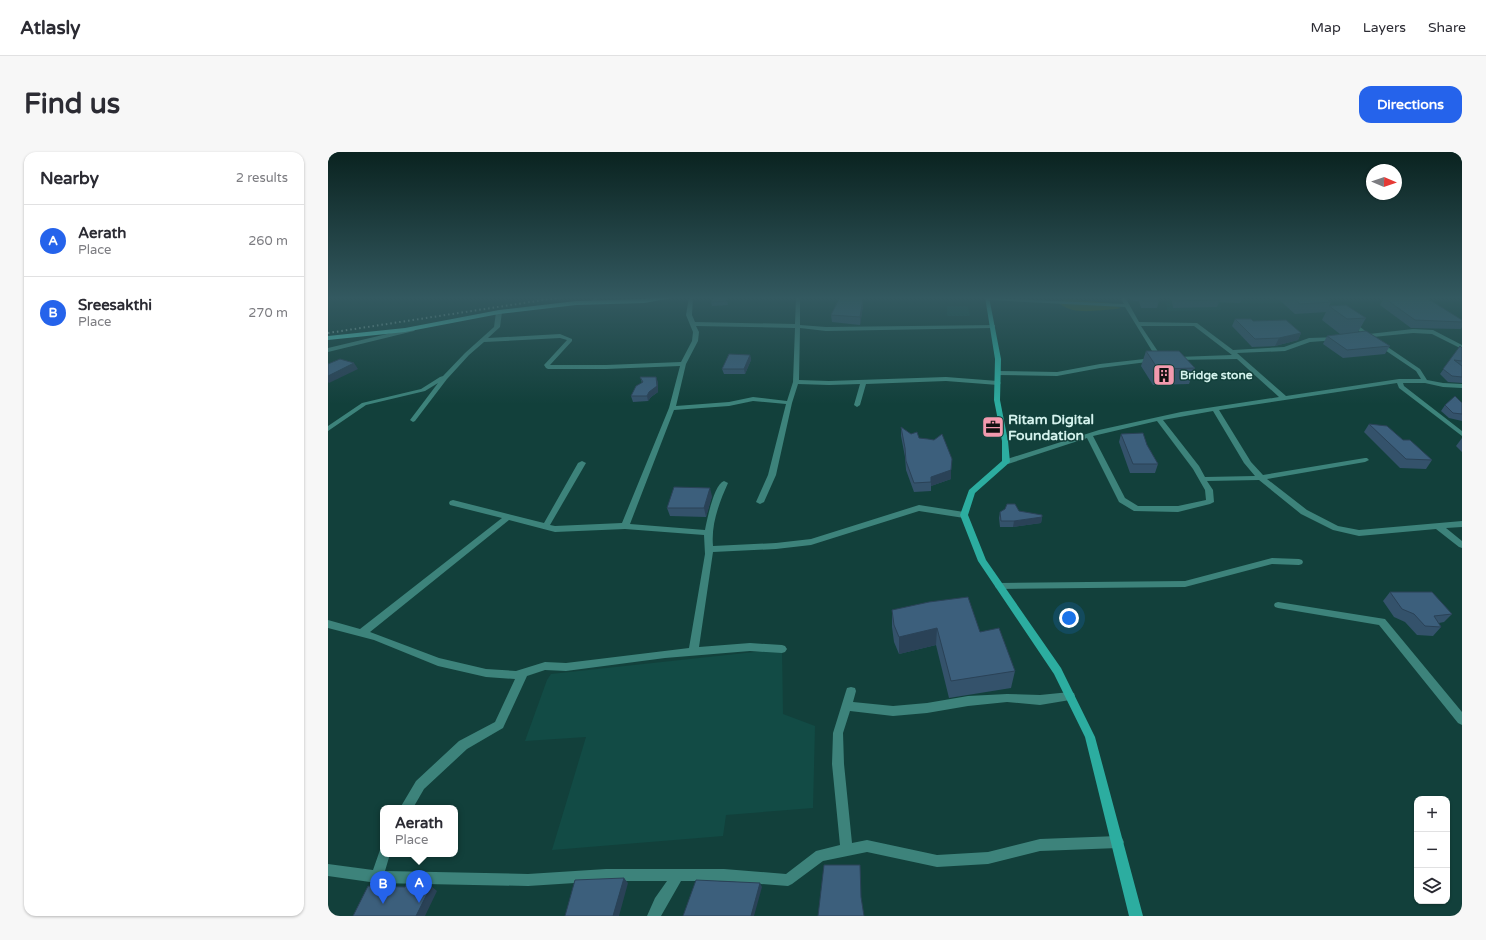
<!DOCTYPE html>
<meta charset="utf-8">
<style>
:root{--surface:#fff;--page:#f7f7f7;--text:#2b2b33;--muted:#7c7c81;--line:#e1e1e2;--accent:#2563eb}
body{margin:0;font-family:"Varela Round",sans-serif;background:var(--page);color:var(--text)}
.controls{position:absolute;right:12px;bottom:12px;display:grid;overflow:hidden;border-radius:8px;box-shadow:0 1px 3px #0004}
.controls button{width:36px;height:36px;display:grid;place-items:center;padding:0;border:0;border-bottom:1px solid var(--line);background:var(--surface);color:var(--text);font:20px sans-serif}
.compass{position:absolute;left:1038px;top:12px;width:36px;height:36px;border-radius:50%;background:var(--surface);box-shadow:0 1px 3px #0004;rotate:92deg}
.you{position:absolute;left:741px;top:466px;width:14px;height:14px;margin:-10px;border:3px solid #fff;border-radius:50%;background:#1a73e8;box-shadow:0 0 0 6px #1a73e833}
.badge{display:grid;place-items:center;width:26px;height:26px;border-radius:50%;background:var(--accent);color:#fff;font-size:13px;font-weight:700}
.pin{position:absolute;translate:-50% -33px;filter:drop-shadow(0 1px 2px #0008)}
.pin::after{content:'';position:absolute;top:21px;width:14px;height:12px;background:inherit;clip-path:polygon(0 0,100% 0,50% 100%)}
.popup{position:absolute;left:52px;top:653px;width:78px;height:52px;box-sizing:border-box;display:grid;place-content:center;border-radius:8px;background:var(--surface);filter:drop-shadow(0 1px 3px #0005);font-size:13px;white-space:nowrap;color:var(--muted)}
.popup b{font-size:15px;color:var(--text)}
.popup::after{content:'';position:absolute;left:50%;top:100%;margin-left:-8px;border:8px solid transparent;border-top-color:var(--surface)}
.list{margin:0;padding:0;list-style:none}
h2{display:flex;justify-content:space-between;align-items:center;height:52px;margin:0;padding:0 16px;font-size:17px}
h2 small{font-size:13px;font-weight:400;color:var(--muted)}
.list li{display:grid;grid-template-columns:26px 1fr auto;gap:12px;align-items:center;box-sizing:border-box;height:72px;padding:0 16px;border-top:1px solid var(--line)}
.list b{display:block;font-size:15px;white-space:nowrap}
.list p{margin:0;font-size:13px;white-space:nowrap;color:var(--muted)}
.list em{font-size:13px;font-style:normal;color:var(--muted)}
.icon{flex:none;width:22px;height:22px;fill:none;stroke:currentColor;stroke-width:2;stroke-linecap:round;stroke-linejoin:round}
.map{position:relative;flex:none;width:1134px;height:764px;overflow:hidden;border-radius:12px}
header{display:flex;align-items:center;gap:24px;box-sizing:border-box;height:56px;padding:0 20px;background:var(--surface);border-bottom:1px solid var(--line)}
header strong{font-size:19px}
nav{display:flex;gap:22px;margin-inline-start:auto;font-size:14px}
.intro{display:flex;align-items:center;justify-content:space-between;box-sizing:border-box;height:96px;padding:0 24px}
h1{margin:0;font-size:28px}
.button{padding:10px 18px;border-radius:12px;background:var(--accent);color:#fff;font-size:14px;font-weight:700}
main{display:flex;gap:24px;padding:0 24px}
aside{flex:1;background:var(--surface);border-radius:12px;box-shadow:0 1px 3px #0004}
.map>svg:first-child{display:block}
</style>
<header>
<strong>Atlasly</strong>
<nav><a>Map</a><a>Layers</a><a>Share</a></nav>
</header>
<div class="intro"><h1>Find us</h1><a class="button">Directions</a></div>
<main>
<aside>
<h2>Nearby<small>2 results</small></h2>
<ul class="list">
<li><span class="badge">A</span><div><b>Aerath</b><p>Place</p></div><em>260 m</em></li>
<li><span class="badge">B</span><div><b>Sreesakthi</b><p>Place</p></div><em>270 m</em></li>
</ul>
</aside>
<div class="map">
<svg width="1134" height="764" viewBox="0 0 1134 764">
<rect width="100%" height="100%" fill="#12403b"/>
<path fill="#124b45" d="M838 145H986L990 151H892L893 158 839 159Z
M619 154H640L642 164H619Z
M454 497 455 562 487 574 485 656 398 663 395 684 224 698 258 585 197 589 219 528 223 522Z"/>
<path fill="#445911" d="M740 147 781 151 793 156 788 157C770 158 743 164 730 150Z"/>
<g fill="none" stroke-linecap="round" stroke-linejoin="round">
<path fill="#3d837b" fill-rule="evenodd" d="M266 145H271L266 152H262V151Z
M361 145H365L364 163 367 170 467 172 468 145H472V173L498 175 667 173V175L665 176 498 179 472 176 471 228 501 229 618 225 670 229 673 231 670 233 618 229 538 232 532 253 529 255 526 253 532 232 501 233 470 232 464 251 448 323 436 350 432 352 428 350 440 323 458 252 425 249 401 254 346 258 302 372 377 378C379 368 386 332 396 329L400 331C391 351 383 372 385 394L448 391 483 387 591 353 636 360 640 363 636 366 591 359 483 393 448 397 385 400 371 495 422 491 454 493 457 494 459 497 457 500 454 501 422 499 337 506 238 519 217 518 199 524 175 576 139 597 96 637 85 656H72L88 629 131 589 167 570 187 527 158 525 110 514 46 488 0 476V468L32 477 174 366 122 353 121 351 122 349 125 348 216 371 250 311 254 309 258 311 222 373 227 374 294 371 341 256 352 214 278 217H220L218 216 216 213 239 188 232 186 156 190 141 203 119 227 87 269 85 270 82 268 110 231 97 239 38 253 0 279V274L34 251 93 237 112 225 115 224 137 201 166 175 168 160 171 158 174 160 172 175 160 186 232 182 244 187V189L222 213H278L353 210 364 189 365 180 358 163ZM368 174 467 176 465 230 459 249 425 245 401 250 348 254 358 212 370 189 371 180ZM181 368 227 380 297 377 376 383 377 402 361 496 238 511 217 510 188 519 158 517 111 506 42 480Z
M792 145H797L811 170 869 171 905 198 956 195 981 186 1011 185 1012 186 1009 188 982 190 957 199 909 201 958 244 1071 227H1093L1088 219 1039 186 1036 185V183L1022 172V170H1026L1041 182 1085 177 1105 178 1134 193V197L1104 182 1085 181 1045 185 1092 217 1099 228 1115 231 1134 232V236L1115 235 1097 231H1075L1076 234 1134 279V284L1071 236 1069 231 891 258 923 310 935 323 1037 306H1039L1041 308 1037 310 939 327 979 358 1010 374 1031 378 1134 369V375L1118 376 1134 389V396L1131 395 1108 377 1031 384 1005 378 973 362 931 328 879 329 885 338 886 350 882 352 850 360 806 359 791 350 759 286 680 312H676L674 310 676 308 771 278 853 260 951 245 909 207 847 208 846 207 849 205 904 203 866 174H813L835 207 832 209 829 207 797 155 660 148 658 147 660 146 796 152ZM885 259 916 311 927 324 877 325 871 314 835 268ZM829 269 865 317 877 338 878 348 850 354H810L797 346 765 284Z
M84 176 87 178 86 179 0 200V196Z
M825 206 828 208 827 209 772 216 729 224 670 223 667 221 670 219 729 220 772 212Z
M944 406 971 407 974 408 975 410 974 412 971 413 944 412 857 435 671 437 668 436 667 434 668 432 671 431 857 429Z
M950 450 1057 467 1134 560V573L1130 571 1051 473 950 456 947 455 946 453 947 451Z
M523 535 527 536 528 539 525 550 565 554 599 551 640 544 679 542 712 543 742 540 746 541 747 544 746 547 742 548 712 553 679 550 640 554 599 561 565 564 522 559 515 581 516 612 524 691 539 688 609 703 660 700 712 687 790 684 794 686 796 690 794 694 790 696 712 699 660 712 609 715 539 700 495 709 464 732 460 734 396 729H353L333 764H319L327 746 339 729H278L200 734 49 731 0 724V712L45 718 52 698 55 696V702H62L57 719 200 722 278 717H396L458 722 488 699 512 693 504 612 505 581 518 539 519 536Z"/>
<path fill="#2cada0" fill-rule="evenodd" d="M657 145H661L673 207 672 248 680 289 682 310 647 341 640 363 658 408 733 516 767 585 815 764H801L757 585 726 522 650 409 632 363 641 338 674 309V289L666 248 667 207Z"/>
<path fill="#4fc8bb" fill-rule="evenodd" d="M332 145H350L316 151 248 153 171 162 77 180 0 188V184L77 176 171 158 248 149 316 147Z"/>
<path stroke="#85aaa5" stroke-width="2" stroke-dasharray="1.5 3" stroke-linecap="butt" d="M0 181 235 145"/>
</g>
<path fill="#34526b" d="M803 145H829L831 149 829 156H813L811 149H805Z
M843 145H914L912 151 891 150 889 155 845 156Z
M948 145H996L1003 150 1001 154 1038 166 1030 180 1062 194 1057 202 1015 206 995 192 999 184 1018 182H1012L994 168 998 160 967 162Z
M535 146V154L532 173 504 170 503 163Z
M1056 146 1134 168V175L1133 177 1083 176 1052 153Z
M399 149 400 153 384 154 383 150Z
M907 167 925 169 973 181 970 188 947 194 924 195 904 174Z
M1132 194 1134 196V231L1120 230 1112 222Z
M818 199 867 216 861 232 825 233 813 214Z
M422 203 423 208 417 222H396L394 217Z
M312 225 330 230V240L323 245 320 249 305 250 303 244 314 231Z
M1134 251V269L1121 266 1113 259 1117 253Z
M1041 272 1075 288 1104 308 1098 317 1072 316 1036 280Z
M573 275 583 282 623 327 603 334V339L586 340 578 318 577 305 573 284Z
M793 282 819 293 830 312 827 321H802L791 290Z
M1134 286V300L1128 294Z
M384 344 378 365 342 364 339 356Z
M691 359 714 365 713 371 685 375H672L671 366 672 360Z
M1062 440 1124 462 1116 470 1111 471 1113 475 1105 484 1089 483 1077 470 1066 465 1055 449Z
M564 458 652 480 687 519 683 536 621 546 608 493 571 502 566 490 564 475Z"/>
<path fill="#2a4257" d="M535 146V154L532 173V165Z
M973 181 970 188 947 194 951 186Z
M422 203 423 208 417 222 416 217Z
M26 211 30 217 1 231 0 230V224Z
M328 225 330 230V240L323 245 320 249 319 244Z
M623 318V327L603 334V325Z
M382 336 384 344 378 365 376 356Z
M714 365 713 371 685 375 686 369Z
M609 476 608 493 571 502V485Z
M296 726 300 731 291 764H285Z
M432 731 434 735 426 764H423Z
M103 734 109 739 97 764H88Z"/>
<path fill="#3c5f7c" stroke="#2a4257" d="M385 145H397L399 149 383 150Z
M512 145 535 146 532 165 503 163Z
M813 145H829L831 149H815Z
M847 145H890L892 148 848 149Z
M964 145H996L1003 150 972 152Z
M1097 145 1134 168V170L1087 168 1056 146Z
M1018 153 1038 166 1019 167 1001 154Z
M907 167H923L925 169 958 168 973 181 951 186 927 187Z
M1038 179 1062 194 1019 198 999 184Z
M1132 194 1134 196V209L1126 208 1134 214V225L1124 224 1115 217Z
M818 199H851L867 216 830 217Z
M401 202 422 203 416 217H394Z
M12 207 26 211 0 224V212Z
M312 225H328L329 234 321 240 319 244H303L308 234 315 230Z
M1127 244 1134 251V262L1125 261 1117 253Z
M1041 272 1059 274 1075 288H1082L1104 308 1078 307Z
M573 275 583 282 589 280 591 286 600 287 606 288 614 282 624 307 623 318 603 325V330L586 331 578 309 577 296Z
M815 281 819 293 830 312H805L793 282Z
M346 335 382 336 376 356H339Z
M679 352H687L691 359 714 363V365L686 369H673L672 360 677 357Z
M1062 440H1104L1124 462 1106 464 1113 475 1097 474 1086 462 1074 457Z
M640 445 652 480 671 476 687 519 623 529 609 476 571 485 566 473 564 458 601 450Z
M496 713H532L533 745 536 764H490Z
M296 726 285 764H237L247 728Z
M368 728 432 731 423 764H355Z
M78 732 103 734 88 764H25L40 734 77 735Z"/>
<linearGradient id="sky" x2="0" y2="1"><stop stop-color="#0a2320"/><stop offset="0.58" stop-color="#335960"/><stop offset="1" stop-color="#335960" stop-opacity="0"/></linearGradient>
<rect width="1134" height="252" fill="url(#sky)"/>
<defs>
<g id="building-square" transform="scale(1.15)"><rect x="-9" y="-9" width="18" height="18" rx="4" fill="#f29aae" stroke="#12403b"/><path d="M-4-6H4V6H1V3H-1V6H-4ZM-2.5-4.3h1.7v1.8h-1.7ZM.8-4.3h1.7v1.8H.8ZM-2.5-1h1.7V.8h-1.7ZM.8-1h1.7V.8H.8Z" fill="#111"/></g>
<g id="office-square" transform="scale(1.15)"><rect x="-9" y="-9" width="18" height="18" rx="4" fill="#f29aae" stroke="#12403b"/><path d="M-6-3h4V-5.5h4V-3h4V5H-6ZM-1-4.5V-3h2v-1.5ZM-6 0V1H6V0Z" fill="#111"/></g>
</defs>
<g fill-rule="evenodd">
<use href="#building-square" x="836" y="223"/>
<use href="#office-square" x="665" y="275"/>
</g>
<g text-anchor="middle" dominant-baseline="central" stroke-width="3" stroke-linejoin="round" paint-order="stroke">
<g font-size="12" font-weight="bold" fill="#d4f2ed" stroke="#12403b" text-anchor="start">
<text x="852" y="223">Bridge stone</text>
</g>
<g font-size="14" font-weight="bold" fill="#d4f2ed" stroke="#12403b" text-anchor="start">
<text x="680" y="267">Ritam Digital<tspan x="680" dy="16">Foundation</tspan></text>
</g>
</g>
</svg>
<div class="controls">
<button>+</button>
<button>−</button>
<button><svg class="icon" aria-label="layers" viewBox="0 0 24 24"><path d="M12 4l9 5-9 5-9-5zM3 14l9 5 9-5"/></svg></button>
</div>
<svg class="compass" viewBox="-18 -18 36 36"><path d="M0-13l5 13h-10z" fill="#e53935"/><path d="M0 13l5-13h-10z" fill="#7c7c81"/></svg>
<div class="you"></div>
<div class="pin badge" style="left:91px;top:751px">A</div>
<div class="popup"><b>Aerath</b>Place</div>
<div class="pin badge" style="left:55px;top:752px">B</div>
</div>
</main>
